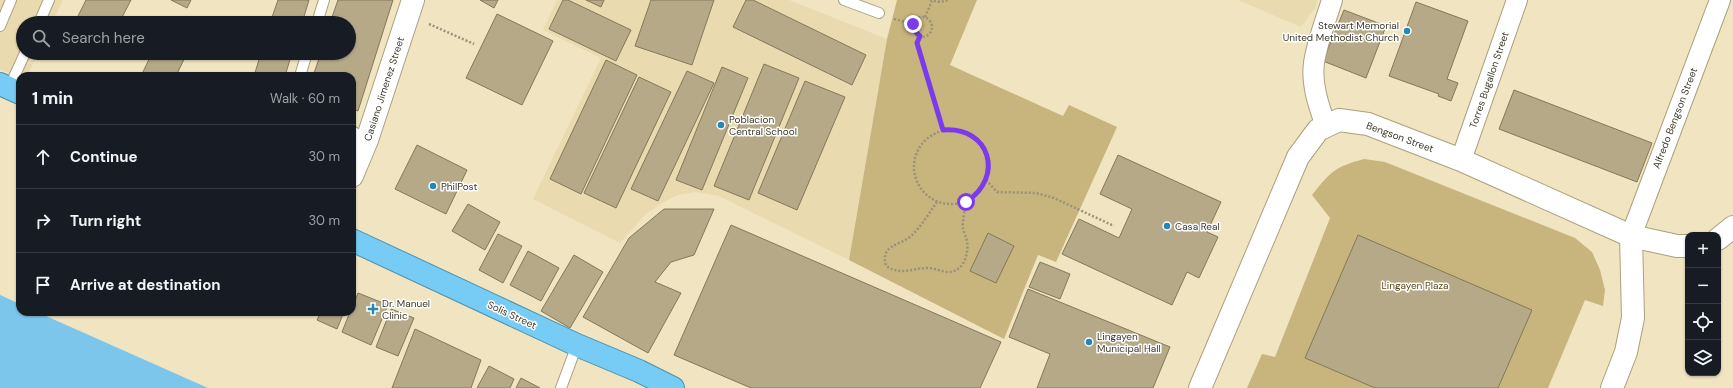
<!DOCTYPE html>
<meta charset="utf-8">
<style>
:root{--surface:#171b24;--page:#242831;--text:#f1f3f6;--muted:#9ea1a6;--line:#363941}
body{margin:0;font-family:"DM Sans",sans-serif;background:var(--page);color:var(--text)}
.controls{position:absolute;right:12px;bottom:12px;display:grid;overflow:hidden;border-radius:8px;box-shadow:0 1px 3px #0004}
.controls button{width:36px;height:36px;display:grid;place-items:center;padding:0;border:0;border-bottom:1px solid var(--line);background:var(--surface);color:var(--text);font:20px sans-serif}
.stop{position:absolute;width:12px;height:12px;margin:-9px;border:3px solid #7c3aed;border-radius:50%;background:#fff}
.stop.end{background:#7c3aed;border-color:#fff;box-shadow:0 1px 4px #0008}
.list{margin:0;padding:0;list-style:none}
h2{display:flex;justify-content:space-between;align-items:center;height:52px;margin:0;padding:0 16px;font-size:17px}
h2 small{font-size:13px;font-weight:400;color:var(--muted)}
.list li{display:grid;grid-template-columns:26px 1fr auto;gap:12px;align-items:center;box-sizing:border-box;height:64px;padding:0 16px;border-top:1px solid var(--line)}
.list b{display:block;font-size:15px;white-space:nowrap}
.list em{font-size:13px;font-style:normal;color:var(--muted)}
.icon{flex:none;width:22px;height:22px;fill:none;stroke:currentColor;stroke-width:2;stroke-linecap:round;stroke-linejoin:round}
.map{position:relative;flex:none;width:1733px;height:388px;overflow:hidden}
.search{position:absolute;background:var(--surface);box-shadow:0 1px 3px #0004;left:16px;top:16px;width:340px;height:44px;display:flex;align-items:center;gap:10px;box-sizing:border-box;padding:0 14px;border-radius:22px;color:var(--muted);font-size:15px}
.panel{position:absolute;background:var(--surface);box-shadow:0 1px 3px #0004;left:16px;top:72px;width:340px;height:244px;border-radius:12px}
.map>svg:first-child{display:block}
</style>
<div class="map">
<svg width="1733" height="388" viewBox="0 0 1733 388">
<rect width="100%" height="100%" fill="#f0e4c1"/>
<path fill="#e9dab0" d="M0 0H63L52 23H23V53H38L27 76H20V79L0 69Z
M557 0H789L887 39 849 260 719 196 696 192 678 195 662 203 646 214 620 243 533 199 601 58 543 30Z
M1238 0H1318L1315 8 1301 27Z"/>
<path fill="#c8b57d" d="M897 0H977L950 65 1063 116 1069 105 1117 127 1056 262 1038 255 1004 339 849 260 887 39Z
M1364 159 1385 162 1575 238 1592 252 1600 270 1605 290 1603 306 1585 300 1548 388H1247L1262 354 1275 357 1330 218 1312 195C1331 171 1335 167 1364 159Z"/>
<path fill="#7cc6ec" d="M0 295 20 304V312H37L208 388H0Z"/>
<path fill="#b5a988" stroke="#837858" d="M86 0H131L119 23H82L76 20Z
M171 0H191L187 8Z
M278 0H309L302 23H270Z
M338 0H393L358 111 352 109V76H313L321 53H349V23H330Z
M480 0H498L494 8Z
M563 0H568L631 30 616 61 549 29Z
M586 0H604L601 7Z
M651 0H714L692 65 635 46Z
M746 0H753L866 55 852 85 733 27Z
M1416 2 1468 21 1447 79 1458 83 1451 101 1438 96 1439 94 1389 76Z
M1344 10 1386 26 1366 78 1323 61Z
M497 14 553 41 522 105 466 78Z
M152 53H187L176 76H141Z
M261 53H292L285 76H254Z
M606 60 637 75 581 194 550 179Z
M764 64 799 78 749 200 714 186Z
M722 67 748 78 702 190 676 180Z
M687 71 714 83 658 201 631 189Z
M639 77 671 92 616 208 584 193Z
M805 81 845 97 797 210 758 193Z
M1514 90 1652 143 1637 182 1499 129Z
M417 145 467 170 446 214 395 189Z
M1118 155 1221 202 1207 232 1218 237 1199 278 1187 272 1172 305 1062 254 1079 219 1119 238 1132 209 1100 194Z
M468 204 500 222 485 250 452 231Z
M664 209H714L694 255 671 262 655 282 681 293 648 353 583 317 629 238Z
M731 225 1001 342 980 388H751L674 355Z
M988 233 1014 246 996 283 970 271Z
M498 234 522 246 503 283 479 270Z
M1358 235 1532 310 1498 388H1375L1305 358Z
M528 251 559 268 541 301 510 285Z
M574 255 603 272 570 328 541 311Z
M1040 262 1070 274 1060 299 1029 287Z
M1028 289 1170 347 1153 388H1037L1050 354 1009 337Z
M358 293 388 305 371 345 342 332 350 312H352V308Z
M391 309 414 318 398 356 376 347Z
M321 312H344L337 329 317 320Z
M415 329 481 360 471 388H392Z
M489 366 514 379 510 388H477Z
M521 378 540 388H516Z"/>
<g fill="none" stroke-linecap="round" stroke-linejoin="round">
<g stroke="#aba07f" stroke-width="12">
<path id="service" d="M844 0 879 13
M39 23 49 0
M317 23 324 0
M0 26 11 0
M300 76 307 53
M9 88 25 53
M352 131 367 140
M561 388 577 345"/>
</g>
<g stroke="#aba07f" stroke-width="22">
<path id="minor" d="M1326 126C1319 107 1311 84 1314 63 1317 42 1326 20 1332 0
M1461 160 1517 0
M1631 236 1720 0"/>
</g>
<g stroke="#aba07f" stroke-width="24">
<path id="tertiary" d="M352 176 367 140 413 0
M1718 239 1733 227
M1200 388 1298 157 1318 130 1339 120 1368 124 1461 160 1631 236 1677 246H1688
M1612 388 1626 352 1633 318 1631 236"/>
</g>
<g stroke="#4c90ab" stroke-width="24">
<path id="trunk" d="M0 84 20 93
M352 240 577 345 639 371 673 388"/>
</g>
<path stroke="#999178" stroke-width="2.5" stroke-dasharray="2 2" stroke-linecap="butt" d="M930 0 940 2 949 0
M925 17 932 1
M912 27a10 10 0 1 1 20 0a10 10 0 1 1-20 0Z
M894 19 913 24
M429 24 474 44
M920 36 917 43 943 130
M914 167a37 37 0 1 1 74 0a37 37 0 1 1-74 0Z
M986 180 997 192 1036 193 1054 198 1114 226
M937 202C929 213 921 227 911 236 900 246 880 244 886 266 902 276 911 268 928 268 935 268 942 272 949 272 964 271 969 254 967 241 966 237 964 233 963 229 962 221 965 210 966 201"/>
<use href="#service" stroke="#fff" stroke-width="10"/>
<use href="#minor" stroke="#fff" stroke-width="20"/>
<use href="#tertiary" stroke="#fff" stroke-width="22"/>
<use href="#trunk" stroke="#76ccf4" stroke-width="22"/>
</g>
<g fill="none" stroke-linecap="round" stroke-linejoin="round">
<path stroke="#7c3aed" stroke-width="5" d="M913 24V29L920 36 917 43 943 130C990 126 1005 177 966 202"/>
</g>
<g fill="#2588b2" stroke="#fff" stroke-width="1.5">
<circle cx="1407" cy="31" r="4"/>
<circle cx="721" cy="125" r="4"/>
<circle cx="433" cy="186" r="4"/>
<circle cx="1167" cy="226" r="4"/>
<path d="M371 303h4v4h4v4h-4v4h-4v-4h-4v-4h4z"/>
<circle cx="1089" cy="342" r="4"/>
</g>
<g text-anchor="middle" dominant-baseline="central" stroke-width="3" stroke-linejoin="round" paint-order="stroke">
<g font-size="10" fill="#3c382a" stroke="#fff" text-anchor="start">
<text x="1399" y="25" text-anchor="end">Stewart Memorial<tspan x="1399" dy="12">United Methodist Church</tspan></text>
<text x="729" y="119">Poblacion<tspan x="729" dy="12">Central School</tspan></text>
<text x="441" y="186">PhilPost</text>
<text x="1175" y="226">Casa Real</text>
<text x="382" y="303">Dr. Manuel<tspan x="382" dy="12">Clinic</tspan></text>
<text x="1097" y="336">Lingayen<tspan x="1097" dy="12">Municipal Hall</tspan></text>
</g>
<g font-size="10" fill="#3c382a" stroke="#fff">
<text transform="translate(1489 80) rotate(-71)">Torres Bugallon Street</text>
<text transform="translate(384 89) rotate(-72)">Casiano Jimenez Street</text>
<text transform="translate(1675 118) rotate(-69)">Alfredo Bengson Street</text>
<text transform="translate(1400 137) rotate(20)">Bengson Street</text>
<text transform="translate(512 315) rotate(25)">Solis Street</text>
</g>
<g font-size="10" fill="#5a4a15" stroke="#fff">
<text x="1415" y="285">Lingayen Plaza</text>
</g>
</g>
</svg>
<div class="controls">
<button>+</button>
<button>−</button>
<button><svg class="icon" aria-label="locate" viewBox="0 0 24 24"><circle cx="12" cy="12" r="6"/><path d="M12 2v4M12 18v4M2 12h4M18 12h4"/></svg></button>
<button><svg class="icon" aria-label="layers" viewBox="0 0 24 24"><path d="M12 4l9 5-9 5-9-5zM3 14l9 5 9-5"/></svg></button>
</div>
<div class="stop" style="left:966px;top:202px"></div>
<div class="stop end" style="left:913px;top:24px"></div>
<div class="search"><svg class="icon" aria-label="search" viewBox="0 0 24 24"><circle cx="10" cy="10" r="6"/><path d="M15 15l6 6"/></svg>Search here</div>
<section class="panel">
<h2>1 min<small>Walk · 60 m</small></h2>
<ul class="list">
<li><svg class="icon" aria-label="ahead" viewBox="0 0 24 24"><path d="M12 20V5M6 11l6-6 6 6"/></svg><div><b>Continue</b></div><em>30 m</em></li>
<li><svg class="icon" aria-label="right" viewBox="0 0 24 24"><path d="M7 20v-9h11M14 6l5 5-5 5"/></svg><div><b>Turn right</b></div><em>30 m</em></li>
<li><svg class="icon" aria-label="arrive" viewBox="0 0 24 24"><path d="M6 21V4h12l-3 4 3 4H6"/></svg><div><b>Arrive at destination</b></div></li>
</ul>
</section>
</div>
